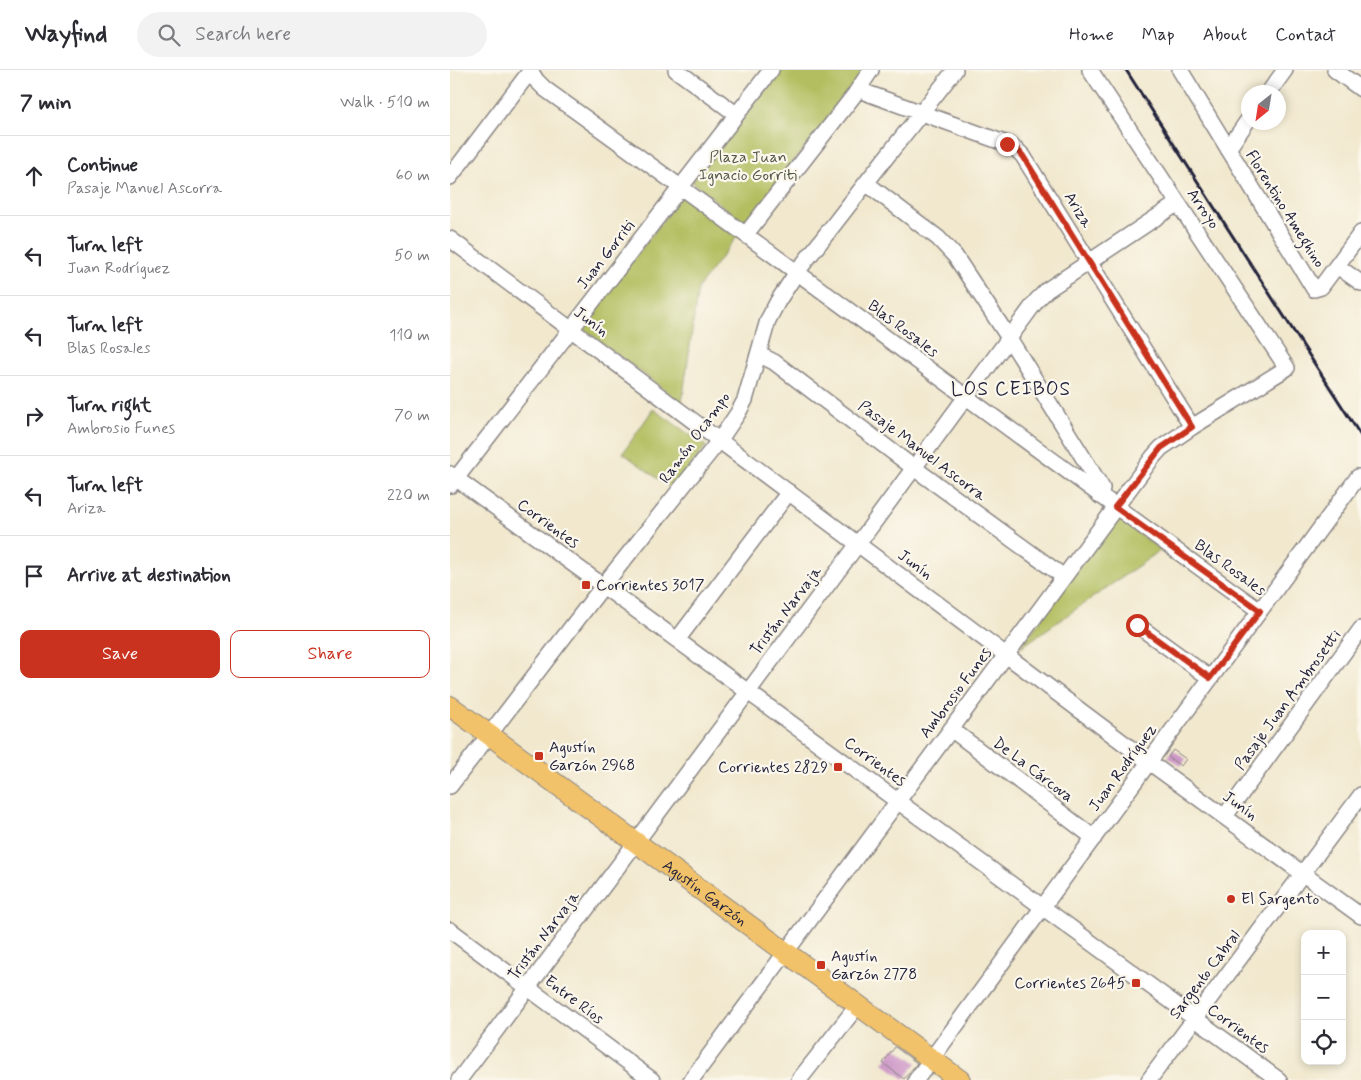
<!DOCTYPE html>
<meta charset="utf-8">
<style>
:root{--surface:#fff;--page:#f2f2f3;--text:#2b2b33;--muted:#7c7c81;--line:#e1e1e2;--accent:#c8321e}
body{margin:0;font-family:Mynerve,sans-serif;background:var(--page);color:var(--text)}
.controls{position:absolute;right:15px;bottom:15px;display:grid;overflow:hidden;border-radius:10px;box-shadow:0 2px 8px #0003}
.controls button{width:45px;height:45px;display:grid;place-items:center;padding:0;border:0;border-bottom:1px solid var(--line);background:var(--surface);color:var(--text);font:25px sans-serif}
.compass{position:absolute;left:791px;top:15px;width:45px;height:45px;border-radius:50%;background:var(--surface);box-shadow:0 2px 8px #0003;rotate:210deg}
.stop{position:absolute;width:15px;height:15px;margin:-11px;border:4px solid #c8321e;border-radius:50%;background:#fff}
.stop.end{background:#c8321e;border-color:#fff;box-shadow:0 1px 5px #0008}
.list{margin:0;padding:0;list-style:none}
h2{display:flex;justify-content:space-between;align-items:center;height:65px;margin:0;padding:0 20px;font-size:21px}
h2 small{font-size:16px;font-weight:400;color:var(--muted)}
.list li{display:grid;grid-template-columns:32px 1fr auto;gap:15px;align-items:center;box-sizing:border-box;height:80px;padding:0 20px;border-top:1px solid var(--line)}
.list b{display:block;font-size:19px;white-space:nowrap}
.list p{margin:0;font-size:16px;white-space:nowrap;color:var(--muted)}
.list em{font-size:16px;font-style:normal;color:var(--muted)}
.actions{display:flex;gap:10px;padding:15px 20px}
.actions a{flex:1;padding:11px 0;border:1px solid var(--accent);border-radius:10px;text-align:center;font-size:18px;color:var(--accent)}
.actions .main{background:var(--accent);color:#fff}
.icon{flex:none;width:28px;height:28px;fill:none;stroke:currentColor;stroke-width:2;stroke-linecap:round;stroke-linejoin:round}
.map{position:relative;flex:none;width:911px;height:1010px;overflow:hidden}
header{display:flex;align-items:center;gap:30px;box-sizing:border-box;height:70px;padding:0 25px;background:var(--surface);border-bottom:1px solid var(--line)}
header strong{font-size:24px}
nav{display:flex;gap:28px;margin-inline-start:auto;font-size:18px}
.search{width:350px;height:45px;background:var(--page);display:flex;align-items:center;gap:12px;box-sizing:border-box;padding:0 18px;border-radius:28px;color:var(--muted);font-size:19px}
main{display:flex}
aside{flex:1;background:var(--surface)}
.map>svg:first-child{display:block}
</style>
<header>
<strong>Wayfind</strong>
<div class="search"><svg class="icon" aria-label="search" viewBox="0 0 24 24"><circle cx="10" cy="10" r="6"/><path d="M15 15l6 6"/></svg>Search here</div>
<nav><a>Home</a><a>Map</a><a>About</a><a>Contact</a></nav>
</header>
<main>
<aside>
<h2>7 min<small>Walk · 510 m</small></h2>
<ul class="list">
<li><svg class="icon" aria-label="ahead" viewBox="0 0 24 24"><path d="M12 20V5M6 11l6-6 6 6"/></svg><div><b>Continue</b><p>Pasaje Manuel Ascorra</p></div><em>60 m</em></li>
<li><svg class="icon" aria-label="left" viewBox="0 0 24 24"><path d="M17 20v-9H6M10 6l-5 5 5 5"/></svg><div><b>Turn left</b><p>Juan Rodríguez</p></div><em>50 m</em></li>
<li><svg class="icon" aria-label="left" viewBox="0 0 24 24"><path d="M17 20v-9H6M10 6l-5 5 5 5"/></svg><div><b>Turn left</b><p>Blas Rosales</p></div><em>110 m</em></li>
<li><svg class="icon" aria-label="right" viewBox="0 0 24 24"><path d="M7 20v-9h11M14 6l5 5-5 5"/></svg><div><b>Turn right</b><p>Ambrosio Funes</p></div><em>70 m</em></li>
<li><svg class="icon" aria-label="left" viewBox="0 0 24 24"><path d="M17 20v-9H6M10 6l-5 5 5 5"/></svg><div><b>Turn left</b><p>Ariza</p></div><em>220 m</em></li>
<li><svg class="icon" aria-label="arrive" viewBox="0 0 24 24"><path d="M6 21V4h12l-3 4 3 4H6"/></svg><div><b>Arrive at destination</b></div></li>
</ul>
<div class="actions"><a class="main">Save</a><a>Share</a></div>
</aside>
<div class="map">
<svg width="911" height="1010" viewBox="0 0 911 1010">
<rect width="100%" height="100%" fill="#fbf7ec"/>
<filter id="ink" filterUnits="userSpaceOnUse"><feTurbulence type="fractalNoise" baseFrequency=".02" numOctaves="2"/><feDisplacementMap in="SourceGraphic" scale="10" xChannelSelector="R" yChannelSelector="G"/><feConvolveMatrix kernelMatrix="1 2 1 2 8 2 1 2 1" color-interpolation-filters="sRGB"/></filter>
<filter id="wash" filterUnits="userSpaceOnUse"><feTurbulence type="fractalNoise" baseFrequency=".0096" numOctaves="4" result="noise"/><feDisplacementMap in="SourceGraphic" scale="20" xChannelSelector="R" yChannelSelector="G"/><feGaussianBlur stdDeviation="1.12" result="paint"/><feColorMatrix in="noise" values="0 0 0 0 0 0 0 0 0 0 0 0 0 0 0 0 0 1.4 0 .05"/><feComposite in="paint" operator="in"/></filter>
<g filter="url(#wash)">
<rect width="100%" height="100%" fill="#f1e8ce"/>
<path fill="#b2be5f" stroke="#6a704d" d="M332 0H414L296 154 242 112Z
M233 124 288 165 248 218 232 333 132 258Z
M203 339 256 376 222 419 173 383Z
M669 449 711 480 570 578 664 450Z"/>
<g id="blocks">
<path fill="#cd97c7" d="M723 680 736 689 731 696 718 687Z
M445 977 467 993 454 1009 433 993Z"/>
</g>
</g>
<g filter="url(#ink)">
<use href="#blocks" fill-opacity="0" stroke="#8a8584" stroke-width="1"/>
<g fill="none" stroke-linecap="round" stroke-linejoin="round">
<g stroke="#8a8584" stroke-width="18">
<path id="minor" d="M80 0 86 10 95 19C335 191 570 369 810 541
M226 0 286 44
M730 0 864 219 871 217 911 163
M885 0 911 19
M819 22 835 0
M417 23 557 74 566 79 573 86 742 357
M778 79 798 50
M0 107 81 0
M416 113 488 168 505 186 559 268 652 418 650 426
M296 164 405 24 421 0
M0 169 699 692 911 846
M887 196 911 213
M309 286 316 288 324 292 464 398 614 507
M0 404 829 1010
M1 415 321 0
M687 555 760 608
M227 570 339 422
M501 659 644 768
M0 716 153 516 269 371 288 343 295 330 318 250 328 231 347 202 416 113 505 0
M775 746 911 559
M0 860 202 1010
M9 1010 408 474 587 230 597 220 728 133
M241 1010 703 387 711 378 742 357 837 298 640 0
M349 1010 408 935
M466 1010C614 809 761 608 908 407
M699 1010 911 725"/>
</g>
<g stroke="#8a8584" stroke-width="22">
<g id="major">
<path id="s1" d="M0 636 510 1010"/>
</g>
</g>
<use href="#minor" stroke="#fff" stroke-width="15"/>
<use href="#major" stroke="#f2c26a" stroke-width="20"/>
<path stroke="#22223b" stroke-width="3" d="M676 0 911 366"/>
</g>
</g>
<g fill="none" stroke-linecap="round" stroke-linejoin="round" filter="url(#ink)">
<path stroke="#c8321e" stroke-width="6" d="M557 74 566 78 573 86 742 357 711 378 665 437 810 541 760 608 687 555"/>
</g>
<g fill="#c8321e" stroke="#fbf7ec" stroke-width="2">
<rect x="131" y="510" width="10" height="10" rx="2.5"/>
<rect x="84" y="681" width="10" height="10" rx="2.5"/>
<rect x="383" y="692" width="10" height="10" rx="2.5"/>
<circle cx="781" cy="829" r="5"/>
<rect x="366" y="890" width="10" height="10" rx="2.5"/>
<rect x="681" y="908" width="10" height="10" rx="2.5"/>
</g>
<g text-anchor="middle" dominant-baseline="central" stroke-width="4.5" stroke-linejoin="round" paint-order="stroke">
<g font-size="16" fill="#545948" stroke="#fbf7ec">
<text x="298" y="87">Plaza Juan<tspan x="298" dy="18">Ignacio Gorriti</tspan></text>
</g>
<g font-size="16" fill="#22223b" stroke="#fbf7ec">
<text transform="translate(753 139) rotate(56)">Arroyo</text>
<text transform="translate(835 139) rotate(58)">Florentino Ameghino</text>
<text transform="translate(628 140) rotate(58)">Ariza</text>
<text transform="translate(156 185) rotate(-52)">Juan Gorriti</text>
<text transform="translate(141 252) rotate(37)">Junín</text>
<text transform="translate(453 259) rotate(37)">Blas Rosales</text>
<text transform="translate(245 368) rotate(-54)">Ramón Ocampo</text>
<text transform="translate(472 381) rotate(37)">Pasaje Manuel Ascorra</text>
<text transform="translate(98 454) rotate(36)">Corrientes</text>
<text transform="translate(465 495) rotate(37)">Junín</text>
<text transform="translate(780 498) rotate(36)">Blas Rosales</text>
<text transform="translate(336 541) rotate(-53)">Tristán Narvaja</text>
<text transform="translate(506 623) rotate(-53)">Ambrosio Funes</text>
<text transform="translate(838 630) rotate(-54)">Pasaje Juan Ambrosetti</text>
<text transform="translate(425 692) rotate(36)">Corrientes</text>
<text transform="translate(673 698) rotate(-54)">Juan Rodríguez</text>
<text transform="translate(583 700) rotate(37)">De La Cárcova</text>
<text transform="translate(790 736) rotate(36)">Junín</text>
<text stroke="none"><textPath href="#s1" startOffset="316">Agustín Garzón</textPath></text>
<text transform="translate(94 866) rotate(-53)">Tristán Narvaja</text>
<text transform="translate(755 905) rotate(-53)">Sargento Cabral</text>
<text transform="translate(124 930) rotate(37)">Entre Ríos</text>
<text transform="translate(788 959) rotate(36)">Corrientes</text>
</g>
<g font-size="16" fill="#22223b" stroke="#fbf7ec" text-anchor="start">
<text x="146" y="515">Corrientes 3017</text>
<text x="99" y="677">Agustín<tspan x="99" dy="18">Garzón 2968</tspan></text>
<text x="378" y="697" text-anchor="end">Corrientes 2829</text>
<text x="791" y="829">El Sargento</text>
<text x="381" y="886">Agustín<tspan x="381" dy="18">Garzón 2778</tspan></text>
<text x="676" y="913" text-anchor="end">Corrientes 2645</text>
</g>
<g font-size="19" letter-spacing="1" fill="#22223b" stroke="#fbf7ec">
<text x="561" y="319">LOS CEIBOS</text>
</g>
</g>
</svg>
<div class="controls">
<button>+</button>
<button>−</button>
<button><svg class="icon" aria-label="locate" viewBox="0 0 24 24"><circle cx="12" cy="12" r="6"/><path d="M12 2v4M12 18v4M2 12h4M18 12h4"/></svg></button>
</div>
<svg class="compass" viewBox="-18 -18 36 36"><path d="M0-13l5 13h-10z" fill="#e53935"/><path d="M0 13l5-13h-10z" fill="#7c7c81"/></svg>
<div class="stop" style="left:687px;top:555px"></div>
<div class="stop end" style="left:557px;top:74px"></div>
</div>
</main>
